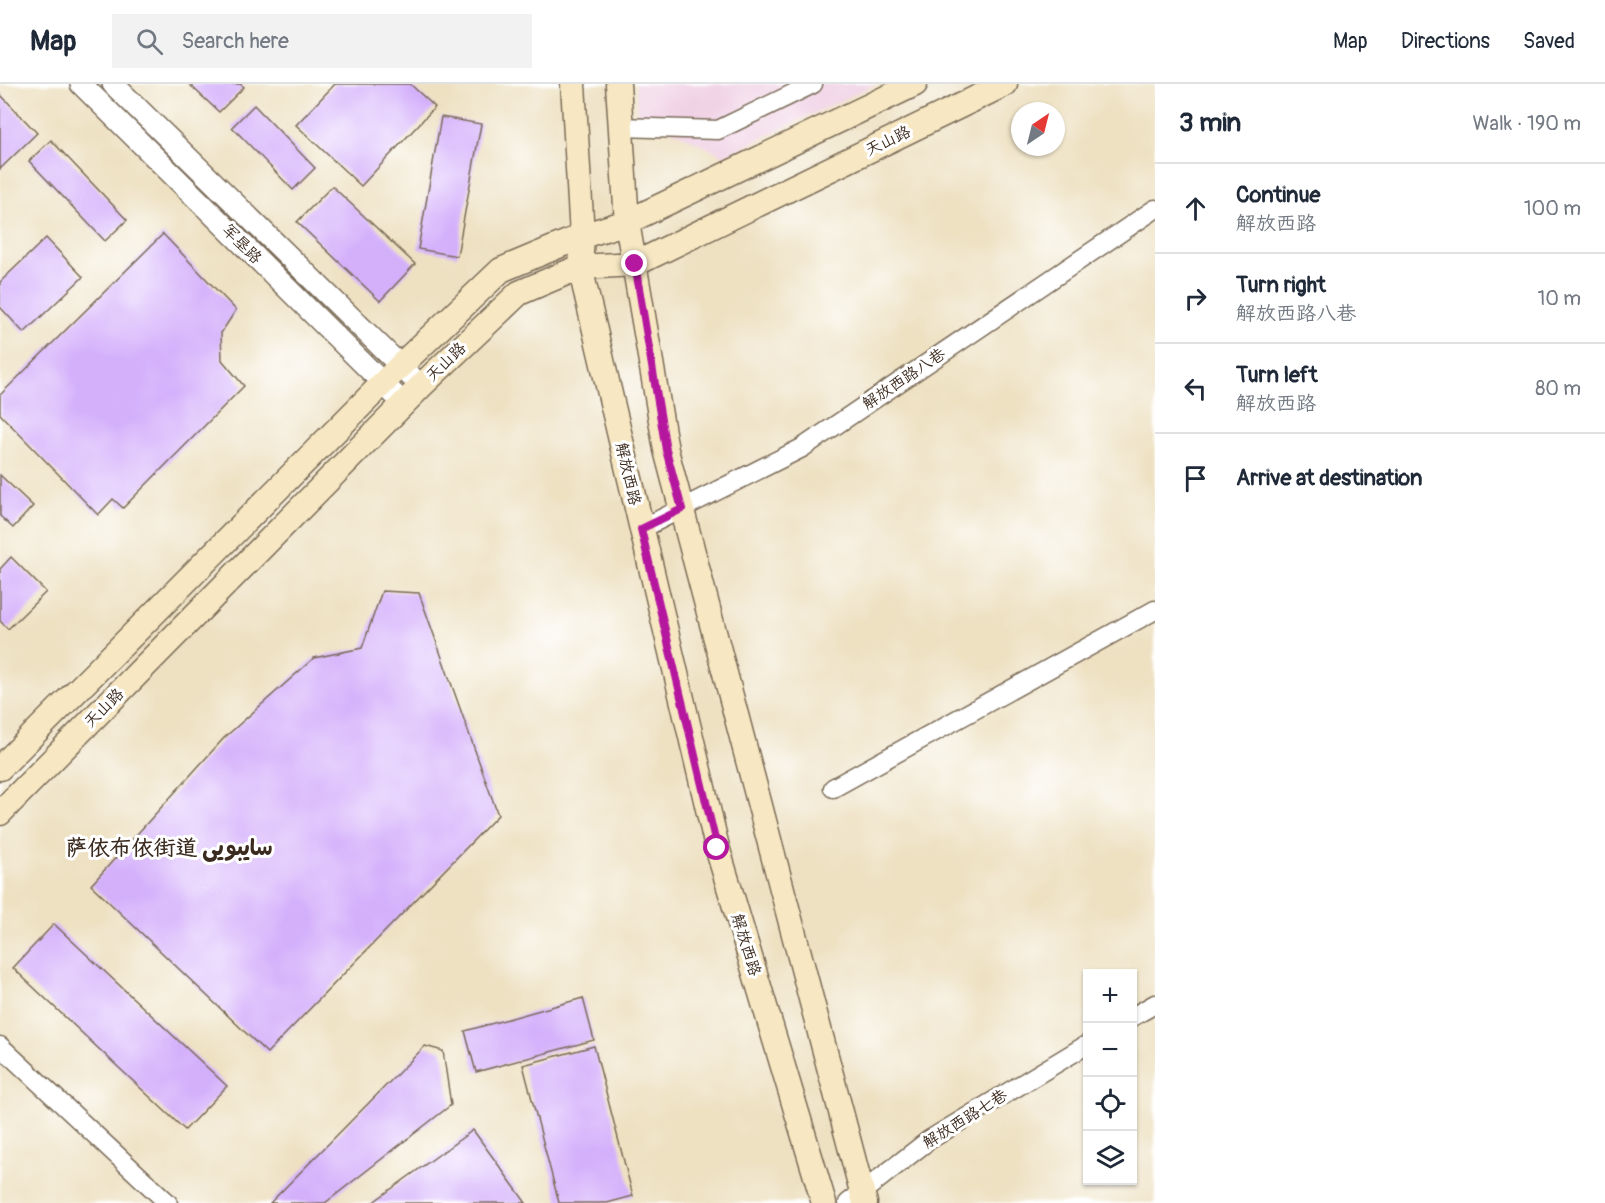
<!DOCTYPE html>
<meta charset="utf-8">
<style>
:root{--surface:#fff;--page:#f2f2f3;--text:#1f2937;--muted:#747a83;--line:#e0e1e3}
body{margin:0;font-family:Pangolin,"Playpen Sans Arabic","LXGW WenKai TC",sans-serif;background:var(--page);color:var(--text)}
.controls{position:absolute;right:18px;bottom:18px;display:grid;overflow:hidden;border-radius:0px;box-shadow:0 2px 4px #0004}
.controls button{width:54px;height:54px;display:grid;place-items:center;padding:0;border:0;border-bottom:2px solid var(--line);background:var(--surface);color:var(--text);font:30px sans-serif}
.compass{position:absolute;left:1011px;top:18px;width:54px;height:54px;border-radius:50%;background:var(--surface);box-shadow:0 2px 4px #0004;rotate:35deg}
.stop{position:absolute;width:18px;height:18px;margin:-14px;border:4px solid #b5179e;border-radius:50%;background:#fff}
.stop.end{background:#b5179e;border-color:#fff;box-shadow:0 2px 6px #0008}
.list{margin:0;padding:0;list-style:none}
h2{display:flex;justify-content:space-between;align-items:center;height:78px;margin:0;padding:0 24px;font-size:26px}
h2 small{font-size:20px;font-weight:400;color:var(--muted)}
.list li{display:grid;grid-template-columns:39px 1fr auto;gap:18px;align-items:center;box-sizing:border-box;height:90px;padding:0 24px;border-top:2px solid var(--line)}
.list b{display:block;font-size:22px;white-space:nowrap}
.list p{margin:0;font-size:20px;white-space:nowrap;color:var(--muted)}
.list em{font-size:20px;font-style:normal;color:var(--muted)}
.icon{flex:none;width:33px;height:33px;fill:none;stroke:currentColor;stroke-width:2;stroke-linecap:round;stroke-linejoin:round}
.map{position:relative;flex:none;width:1155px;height:1119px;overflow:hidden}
header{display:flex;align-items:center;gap:36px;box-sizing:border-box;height:84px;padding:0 30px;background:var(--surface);border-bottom:2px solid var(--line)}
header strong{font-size:28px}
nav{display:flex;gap:33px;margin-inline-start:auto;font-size:21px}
.search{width:420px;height:54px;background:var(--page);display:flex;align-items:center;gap:15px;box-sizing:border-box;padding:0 21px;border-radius:0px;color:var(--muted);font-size:22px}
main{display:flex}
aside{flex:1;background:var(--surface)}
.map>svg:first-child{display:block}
</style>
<header>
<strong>Map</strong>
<div class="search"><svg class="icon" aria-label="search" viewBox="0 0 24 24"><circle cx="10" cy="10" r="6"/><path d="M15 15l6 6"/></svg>Search here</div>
<nav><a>Map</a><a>Directions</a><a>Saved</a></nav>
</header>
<main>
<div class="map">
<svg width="1155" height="1119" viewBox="0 0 1155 1119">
<rect width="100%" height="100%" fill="#fff"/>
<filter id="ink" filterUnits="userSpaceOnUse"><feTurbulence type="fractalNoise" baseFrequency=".0167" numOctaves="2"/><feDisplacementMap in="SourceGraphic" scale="12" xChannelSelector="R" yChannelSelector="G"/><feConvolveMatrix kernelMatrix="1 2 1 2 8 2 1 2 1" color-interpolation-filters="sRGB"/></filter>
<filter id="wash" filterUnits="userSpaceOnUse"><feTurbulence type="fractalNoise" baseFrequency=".008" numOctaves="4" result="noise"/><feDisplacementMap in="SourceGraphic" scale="24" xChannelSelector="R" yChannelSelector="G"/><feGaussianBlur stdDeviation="1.35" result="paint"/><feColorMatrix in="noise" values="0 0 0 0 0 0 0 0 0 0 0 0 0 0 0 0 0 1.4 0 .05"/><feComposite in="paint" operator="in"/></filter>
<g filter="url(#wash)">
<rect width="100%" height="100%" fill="#eee1c2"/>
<path fill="#f0d0e4" d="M636 0H876L724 72 637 29Z"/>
<g id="blocks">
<path fill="#d4b0fb" d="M189 0H240L244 3 219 28Z
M335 0H410L435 23 361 102 296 41Z
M0 10 37 49 0 85Z
M254 21 315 84 293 106 232 43Z
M441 33 481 40 457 172 418 165Z
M51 56 127 136 105 157 29 77Z
M332 102 415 180 380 217 297 138Z
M163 150 236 226 221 249 222 276 244 302 123 424 113 415 98 431 0 330V311Z
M46 154 83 193 24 249 0 223V198Z
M0 391 33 422 13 444 0 432Z
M11 473 46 508 8 545 0 537V485Z
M382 507 419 509 498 731 267 969 91 801 224 654 314 574 362 564Z
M54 840 227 1002 185 1046 13 884Z
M583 914 594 956 476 988 465 947Z
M425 962 443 967 451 1021 325 1119H270Z
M594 962 633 1112 607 1119H559L523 981Z
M473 1046 526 1119H372Z"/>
</g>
</g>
<g filter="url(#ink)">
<use href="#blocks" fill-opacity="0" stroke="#7a6a57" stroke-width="1.5"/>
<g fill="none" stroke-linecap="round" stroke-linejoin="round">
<g stroke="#7a6a57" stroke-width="21">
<path id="minor" d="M620 43 718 46 813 0
M641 445 802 364 1155 125
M833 704 1155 526
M1132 933 1155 920
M0 962 168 1119
M848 1119 929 1056 1088 960"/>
</g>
<g stroke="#7a6a57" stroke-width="24">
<path id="tertiary" d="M81 0 404 320
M113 0 421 302"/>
</g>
<g stroke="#7a6a57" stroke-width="27">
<path id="secondary" d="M573 0 582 152 580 183 717 763 824 1119
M618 0 627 138 666 366 865 1119
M0 684 400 282 501 186 582 152 627 138 915 0
M0 729 421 302 519 209 580 183 635 180 1005 0"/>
</g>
<use href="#minor" stroke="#fff" stroke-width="18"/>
<use href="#tertiary" stroke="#fff" stroke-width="21"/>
<use href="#secondary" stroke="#f7e8c3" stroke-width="24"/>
</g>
</g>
<g fill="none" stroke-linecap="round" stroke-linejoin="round" filter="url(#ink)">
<path stroke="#b5179e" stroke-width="8" d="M635 180 666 366 682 425 641 445 717 764"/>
</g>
<g text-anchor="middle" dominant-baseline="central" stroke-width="6" stroke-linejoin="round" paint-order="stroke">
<g font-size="16" fill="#3b2a1e" stroke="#fff">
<text transform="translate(888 57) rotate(-26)">天山路</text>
<text transform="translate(242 160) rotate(45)">军垦路</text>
<text transform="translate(446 278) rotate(-44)">天山路</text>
<text transform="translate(904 295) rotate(-34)">解放西路八巷</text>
<text transform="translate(628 390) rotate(77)">解放西路</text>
<text transform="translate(104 624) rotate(-45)">天山路</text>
<text transform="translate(746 861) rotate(73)">解放西路</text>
<text transform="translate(965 1035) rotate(-32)">解放西路七巷</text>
</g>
<g font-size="22" font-weight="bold" fill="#3b2a1e" stroke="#fff">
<text x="169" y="764">萨依布依街道 سايبويى</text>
</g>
</g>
</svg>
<div class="controls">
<button>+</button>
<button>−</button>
<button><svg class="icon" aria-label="locate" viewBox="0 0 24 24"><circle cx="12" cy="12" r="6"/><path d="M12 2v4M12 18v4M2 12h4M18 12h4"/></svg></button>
<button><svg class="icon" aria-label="layers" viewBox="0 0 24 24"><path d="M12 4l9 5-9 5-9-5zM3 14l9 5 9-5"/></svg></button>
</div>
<svg class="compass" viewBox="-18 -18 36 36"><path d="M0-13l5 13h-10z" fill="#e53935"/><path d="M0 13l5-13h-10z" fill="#747a83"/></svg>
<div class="stop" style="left:717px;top:764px"></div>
<div class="stop end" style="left:635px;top:180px"></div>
</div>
<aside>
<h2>3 min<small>Walk · 190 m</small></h2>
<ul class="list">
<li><svg class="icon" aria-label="ahead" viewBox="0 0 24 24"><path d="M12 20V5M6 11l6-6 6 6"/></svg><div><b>Continue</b><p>解放西路</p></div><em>100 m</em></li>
<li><svg class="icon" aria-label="right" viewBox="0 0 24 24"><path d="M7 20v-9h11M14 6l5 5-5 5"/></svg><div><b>Turn right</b><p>解放西路八巷</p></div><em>10 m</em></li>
<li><svg class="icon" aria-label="left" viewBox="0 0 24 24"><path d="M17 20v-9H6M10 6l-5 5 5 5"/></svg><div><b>Turn left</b><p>解放西路</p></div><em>80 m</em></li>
<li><svg class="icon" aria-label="arrive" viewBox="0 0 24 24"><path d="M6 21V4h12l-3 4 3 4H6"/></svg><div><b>Arrive at destination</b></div></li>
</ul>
</aside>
</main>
